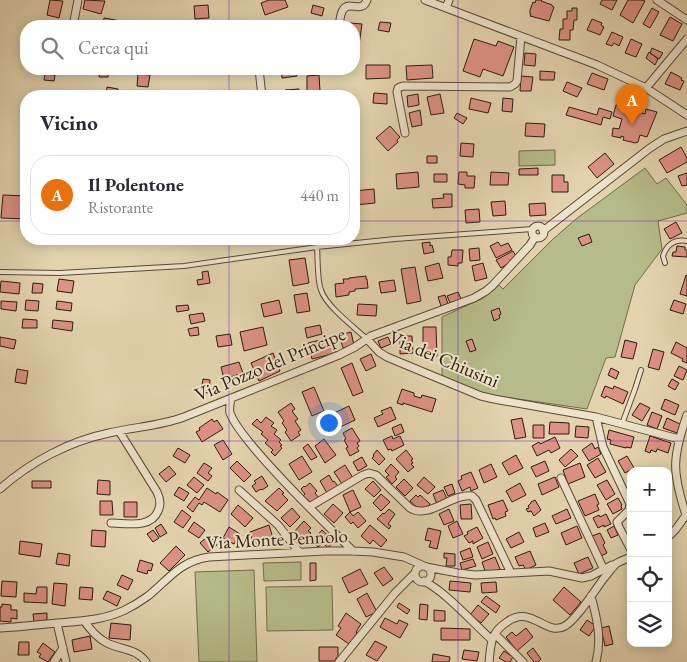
<!DOCTYPE html>
<html lang="it">
<meta charset="utf-8">
<style>
:root{--surface:#fff;--page:#f7f7f7;--text:#2b2b33;--muted:#7c7c81;--line:#e1e1e2;--accent:#8f2418}
body{margin:0;font-family:"EB Garamond",serif;background:var(--page);color:var(--text)}
.controls{position:absolute;right:15px;bottom:15px;display:grid;overflow:hidden;border-radius:10px;box-shadow:0 2px 12px #0003}
.controls button{width:45px;height:45px;display:grid;place-items:center;padding:0;border:0;border-bottom:1px solid var(--line);background:var(--surface);color:var(--text);font:25px sans-serif}
.you{position:absolute;left:328px;top:422px;width:18px;height:18px;margin:-12px;border:4px solid #fff;border-radius:50%;background:#1a73e8;box-shadow:0 0 0 8px #1a73e833}
.badge{display:grid;place-items:center;width:32px;height:32px;border-radius:50%;background:var(--accent);color:#fff;font-size:16px;font-weight:700}
.pin{position:absolute;translate:-50% -41px;filter:drop-shadow(0 1px 2px #0008)}
.pin::after{content:'';position:absolute;top:26px;width:18px;height:15px;background:inherit;clip-path:polygon(0 0,100% 0,50% 100%)}
.list{margin:0;padding:0;list-style:none}
h2{display:flex;justify-content:space-between;align-items:center;height:65px;margin:0;padding:0 20px;font-size:21px}
h2 small{font-size:16px;font-weight:400;color:var(--muted)}
.list li{display:grid;grid-template-columns:32px 1fr auto;gap:15px;align-items:center;box-sizing:border-box;height:80px;margin:0 10px 10px;padding:0 10px;border:1px solid var(--line);border-radius:20px}
.list b{display:block;font-size:19px;white-space:nowrap}
.list p{margin:0;font-size:16px;white-space:nowrap;color:var(--muted)}
.list em{font-size:16px;font-style:normal;color:var(--muted)}
.icon{flex:none;width:28px;height:28px;fill:none;stroke:currentColor;stroke-width:2;stroke-linecap:round;stroke-linejoin:round}
.map{position:relative;flex:none;width:687px;height:662px;overflow:hidden}
.search{position:absolute;background:var(--surface);box-shadow:0 2px 12px #0003;left:20px;top:20px;width:340px;height:55px;display:flex;align-items:center;gap:12px;box-sizing:border-box;padding:0 18px;border-radius:20px;color:var(--muted);font-size:19px}
.panel{position:absolute;background:var(--surface);box-shadow:0 2px 12px #0003;left:20px;top:90px;width:340px;height:155px;border-radius:20px}
.map>svg:first-child{display:block}
</style>
<div class="map">
<svg width="687" height="662" viewBox="0 0 687 662">
<rect width="100%" height="100%" fill="#e3d4af"/>
<filter id="stains"><feTurbulence type="fractalNoise" baseFrequency=".004" numOctaves="4"/><feColorMatrix values="0 0 0 0 .2 0 0 0 0 .09 0 0 0 0 .02 0 0 0 .5 -.17"/></filter>
<radialGradient id="worn" r=".72"><stop offset=".6" stop-color="#630" stop-opacity="0"/><stop offset="1" stop-color="#630" stop-opacity=".3"/></radialGradient>
<path fill="#b6bc89" stroke="#726c4c" d="M555 150V165L519 166V151Z
M645 168 657 184 666 178 687 205V213L658 221 662 249 635 285 615 357 606 358 587 409 491 395 477 391 442 377V317L483 298 499 285 503 289 553 239 576 219Z
M301 562V580L264 581 263 563Z
M254 570 257 662H199L195 572Z
M332 586 333 630 267 631 266 587Z"/>
<path fill="#de9185" stroke="#2e1b0e" d="M50 0 63 1 59 18 47 15Z
M85 0 105 1 101 14 83 9Z
M269 0H285L288 7 265 15 261 3Z
M536 0H542L541 1 552 5V6L554 7 549 21 530 16 531 14H530V10L533 2 535 3Z
M602 0H617L612 10 600 4Z
M628 0H642L645 1 633 23 620 15Z
M208 5 209 18 195 19 194 6Z
M313 5 324 8 322 16 311 13Z
M572 8H577V20H574L573 30H570V40H559L560 29H563V19H567V11H572Z
M652 8 659 12 650 28 643 24Z
M670 17 682 24 673 41 660 35Z
M104 18 116 20 115 26H103Z
M592 19 602 23 601 25 604 27 600 35 587 30Z
M380 22 391 23 389 32 378 30Z
M350 23 362 24 359 45 354 44V26H350Z
M612 32 623 37 619 46 614 43 612 46 606 44Z
M474 39 496 46 498 41 514 47 503 76 483 69 480 77 463 71Z
M631 39 642 44 636 57 625 53Z
M652 48 663 53 659 59 650 53Z
M649 52 658 59 655 65 646 58Z
M525 53 536 54 535 66 524 65Z
M366 65H390V78L366 79Z
M432 65 433 78 407 80 406 66Z
M100 69H108V77H99Z
M281 69H296L297 76 282 78Z
M540 71 555 72 554 80H540Z
M671 72 682 78 681 80 684 81 680 90 665 84Z
M592 73 608 79 604 90 587 84Z
M45 74 55 75 54 81 44 80Z
M138 74 150 75 148 87 137 86Z
M319 75 320 91H307V76Z
M521 76 533 77 531 91H520Z
M567 82 582 88 577 97 563 91Z
M107 87 118 89 117 96H106Z
M299 89 300 96H285V90Z
M374 93 387 94V104L373 103Z
M418 94 419 105 408 107 407 96Z
M440 94 444 113 431 115 427 97Z
M471 98 491 103 488 113 469 109Z
M503 98 513 99 512 112 502 111Z
M616 105 645 114 646 109 657 112 647 137 640 135 638 142 635 143 623 140 624 137 621 136V138L612 136 613 128 619 129 622 119 613 116Z
M569 107 597 115 599 108 612 112 610 119 603 117 601 125 566 115Z
M420 110 422 125 412 127 409 113Z
M457 113 467 118 463 124 454 118Z
M526 123 545 124 544 137 525 136Z
M390 126 400 137 397 140 398 142 388 151 376 138Z
M461 143 474 144 473 157 460 156Z
M681 147 687 158V162L667 173 659 160Z
M605 153 614 164 597 178 588 167Z
M427 156H437V163H427Z
M538 168V175H519V169Z
M418 172 419 187 397 189 396 174Z
M459 172H467V176H475L474 188H465V185L458 184Z
M491 172 509 173 508 185H490Z
M687 173V185L682 186 678 176Z
M434 174H447V182H434Z
M552 175H564V182H568V192H552Z
M374 189 375 203 355 205 354 191Z
M443 194H452V207L433 208 432 199 444 198Z
M3 195 26 196V219L1 218Z
M505 201 506 215 493 216 491 202Z
M545 203 546 215 530 216 529 204Z
M479 209 480 222 466 223 465 210Z
M676 222 682 233 670 239 664 229Z
M589 234 592 242 582 246 578 238Z
M430 242V246L432 245 434 252 424 254 422 243Z
M498 242 501 246 508 243 512 250 496 258 490 246Z
M677 246 685 247V250H687V257L672 256 673 252H676Z
M479 248 480 260 470 261 469 249Z
M452 250H463L462 263H458V266L448 265V257H451Z
M513 251 517 258 501 268 496 260Z
M305 258 309 283 293 286 289 260Z
M439 263 443 278 428 281 425 267Z
M483 263 487 278 475 281 472 266Z
M415 267 421 301 407 304 401 269Z
M208 271 210 283 198 285 197 280 203 279 202 272Z
M686 275 687 276V296L680 294Z
M366 276V279H367L368 288 355 289V291L349 292V295L336 297 335 284 344 283 343 279H349V278Z
M59 279 74 281 72 293 57 291Z
M394 280 396 291 381 293 379 282Z
M1 281 20 283 19 294 0 292Z
M33 283 43 284 42 293H32Z
M458 292 462 301 451 305 447 296Z
M307 293 310 311 297 313 294 295Z
M445 295 448 304 441 306 438 297Z
M26 300 39 301 38 311 25 310Z
M279 300 282 313 264 317 261 304Z
M674 300 686 304 683 314 670 310Z
M1 301 17 302 16 311 1 309Z
M57 301 72 303 71 311 56 309Z
M358 304 377 305 376 316 357 315Z
M188 305 189 310 177 312 176 306Z
M499 308 501 314 499 315 500 318 494 321 491 311Z
M203 313 205 321 191 324 189 315Z
M23 319 37 320V328H22Z
M53 320 73 322 72 331 52 328Z
M320 325 322 334 307 338 305 328Z
M198 327 199 335 190 336 188 329Z
M263 327 267 345 244 351 240 332Z
M423 327H436L437 356H423Z
M351 332 354 345 343 348 339 335Z
M230 334 232 345 218 347 216 336Z
M400 336H412L413 353 400 354Z
M0 337 16 340 14 349 0 346Z
M332 337 336 353 312 359 308 343Z
M388 337 391 344 381 348 378 341Z
M472 339 476 350 470 352 466 341Z
M625 340 637 343 633 359 621 357Z
M676 342 687 348V363L682 361 683 359 671 353Z
M653 349 664 352 659 370 648 367Z
M273 353 280 371 259 381 251 363Z
M371 354 376 366 366 371 360 359Z
M239 362 243 373 224 379 221 367Z
M352 363 363 392 353 396 341 368Z
M679 366 687 370 683 380 674 376Z
M611 368 619 372 616 379 608 375Z
M17 369 28 371 26 384 15 382Z
M203 379 210 380 209 393 201 392Z
M672 379 679 383 675 390 668 386Z
M605 386 613 389 614 386 628 392 623 404 606 396 605 398 601 396Z
M314 387 324 411 312 416 302 392Z
M402 389 414 393V396L421 398 422 395 436 399 432 412 403 403V405L397 403Z
M665 399 679 405 675 415 661 409Z
M291 403 295 409 292 411 298 419 295 421 301 430 298 432 300 435 291 441 285 432 287 430 282 423 284 421 278 412Z
M640 403 650 408 642 421 632 415Z
M349 406 355 420 336 429 330 415Z
M391 407 396 419 378 427 374 418 383 414 381 411Z
M652 412 662 416 657 429 647 425Z
M266 417 274 423 271 426 277 430 274 434 281 440 279 442 282 445 280 446 282 448 275 456 271 452 273 450 265 443 268 440 261 434 263 432 252 424 257 419 261 423Z
M522 418 526 437 515 439 511 420Z
M667 418 680 424 677 433 663 428Z
M212 419 214 422 217 420 223 429 202 442 196 432 200 430 199 428Z
M550 422 569 423V434H549Z
M401 424 404 432 395 436 392 428Z
M533 425H544V438H533Z
M576 426 589 427 588 438 575 437Z
M352 428 360 441 357 443 359 446 357 448 359 451 350 456 346 448 348 447 344 440 346 439 343 433Z
M609 430 634 437 631 448 626 447V448L610 444 611 440 607 439Z
M392 436 393 439 400 436 404 445 392 451 391 449 388 450 383 440Z
M650 436 671 443 668 453 657 449 656 452 651 450 650 453 645 451Z
M555 437 560 448 551 453 549 450 537 456 532 446 539 442 540 444Z
M324 439 336 455 325 463 315 446Z
M223 440 232 454 223 460 214 445Z
M592 443 595 449 598 447 601 454 589 461 582 450Z
M308 444 317 457 311 460 303 448Z
M178 448 190 455 185 463 173 456Z
M571 449 578 456 565 467 559 460Z
M377 450 385 459 379 465 372 458 374 456 373 455Z
M406 450 413 459 411 460 413 463 411 464 414 467 408 472 396 459Z
M516 455 523 468 509 475 502 463Z
M302 456 312 472 299 480 289 464Z
M627 456 634 468 625 473 618 461Z
M362 457 367 466 358 471 353 462Z
M598 458 606 472 595 478 587 465Z
M237 461 251 475 244 482 230 468Z
M545 461 549 471 536 477 531 467Z
M204 463 212 468 208 473 212 476 208 481 197 473Z
M580 463 585 477 568 484 563 470Z
M391 464 399 472 395 477 397 479 392 484 386 477 389 475 385 471Z
M491 464 497 477 484 483 479 470Z
M345 465 353 478 342 484 334 472Z
M169 466 176 474 166 482 159 474Z
M471 472 478 488 471 491 470 487 462 491 458 481 462 479 461 476Z
M329 475 333 482 334 481 338 486 327 493 320 481Z
M262 476 268 486 262 490 261 489 256 492 252 486 256 483 254 481Z
M194 477 204 485 197 493 187 485Z
M424 477 435 487 428 494 417 485Z
M555 477 559 487 542 495 538 484Z
M404 479 413 488 405 496 396 487Z
M98 480 110 481V495L97 494Z
M607 480 615 494 606 500 597 485Z
M32 481H51V488H32Z
M373 481 381 490 374 497 365 489Z
M310 483 317 491 315 493 318 497 310 505 303 496 305 494 301 489 304 486 305 487Z
M520 483 526 495 512 502 506 491Z
M452 484 455 493 448 496 444 487Z
M179 487 189 493 184 501 174 495Z
M207 488 216 494 217 492 228 500 220 512 204 502 202 505 199 503 193 512 187 507 195 497 199 500Z
M279 488 284 493 282 494 288 500 277 511 265 501Z
M353 490 361 507 350 512 343 495Z
M443 490 447 499 437 504 433 494Z
M381 494 390 502 381 511 373 503Z
M595 494 599 504 597 505 599 510 585 516 578 501Z
M416 495 418 497 420 495 430 504 424 510H420L410 501Z
M618 498 622 505 621 506 622 509 613 514 607 504Z
M503 500 508 511 505 512 506 516 496 520 495 518 493 519 488 505Z
M535 500 541 510 534 516 531 511 528 512 526 509 529 508 528 506 531 503V502Z
M100 501H112L113 515H100Z
M124 502H137V517H124Z
M333 504 343 513 334 523 324 514Z
M471 504 472 519H461L460 505Z
M238 505 253 518 245 527 231 514Z
M292 508 300 517 290 527 281 518Z
M389 509 395 514 388 524 391 526 389 529 377 519 383 513 384 514Z
M449 509 454 521 444 525 439 514Z
M567 509 571 518 556 524 552 516Z
M182 510 191 517 183 528 174 522Z
M350 512 353 516 358 512 366 521 358 528 353 522 351 524 345 517Z
M606 514 611 524 604 527V525L598 528 593 518 599 515 600 517Z
M304 521 311 528 308 531 311 533 304 540 301 538 300 539 293 533Z
M457 521 463 534 453 538 448 526Z
M194 522 205 530 199 538 188 531Z
M545 523 549 532 536 537 533 528Z
M161 524 167 533 160 537 155 528Z
M269 525 273 538 254 545 250 532Z
M370 525 387 540 381 547 373 540 370 544 361 536Z
M577 526 582 538 566 545 561 533Z
M614 526 618 535 611 538 607 530Z
M229 527 240 534 234 544 223 538Z
M477 527 483 538 473 544V541L469 543 464 536 468 534 467 532Z
M428 528 441 531 437 549 429 547 431 541 425 540Z
M92 530 106 531 105 547 91 546Z
M153 530 159 538 153 542 147 534Z
M322 530 334 541 328 548 323 543 318 547 312 541Z
M519 532 524 542 511 548 506 539Z
M600 533 605 543 603 545 607 553 601 556 592 536Z
M209 535 217 545 208 552 200 543Z
M20 541 42 544 40 557 19 554Z
M488 542 493 554 482 559 477 547Z
M176 546 185 555 169 571 160 563Z
M470 548 473 557 463 560 460 552Z
M530 551 536 565 526 570 523 565 519 566 515 557Z
M58 553 70 555 69 566 56 564Z
M444 553 455 554V566H446L447 558H444Z
M495 557 500 569 486 574 482 562Z
M588 557 593 568 579 574 574 563Z
M473 559 476 566 462 570 460 563Z
M140 560 153 564 151 571 148 570 147 574 137 571Z
M310 563H316V580L310 581Z
M384 567 393 579 383 586 374 573Z
M360 569 368 584 349 593 342 578Z
M122 575 133 580 128 590 117 585Z
M2 581 17 582 16 597 1 596Z
M450 581 471 583 470 592 449 590Z
M496 582 497 592 482 593 481 583Z
M54 583 67 584 65 606 52 604Z
M37 587H47V603L24 602V593L36 594Z
M80 587 93 588 92 600 79 599Z
M564 587 581 602 570 615 553 600Z
M107 591 121 597 117 606 103 599Z
M367 593 377 612 366 617 357 599Z
M486 596 500 606 496 613 481 602Z
M399 603 410 610 407 614 397 607Z
M2 604 11 605V610H17V619L11 618V622L0 621V607H2Z
M420 604 428 605 427 620 419 619Z
M478 605 489 614 481 623 470 615Z
M434 610 445 611V621H434Z
M47 613V620L34 622 33 614Z
M346 613 361 624 356 632 357 633 349 644 336 635 341 628 338 626Z
M385 618 397 624 399 620 408 624 400 638 380 627Z
M587 620 596 626 589 636 580 630Z
M111 623 131 625 130 640 109 638Z
M609 626 613 644 605 646 601 628Z
M441 628 470 629V640H441Z
M526 628 533 637 517 651 506 637 512 632 516 636Z
M90 636 92 649 74 652 72 640Z
M375 641 387 647 377 661 366 655Z
M19 642H29V655H18Z
M43 643 55 652 48 662 39 657 41 654 37 652Z
M319 647H338V658H336V661H319Z
M533 648 541 659 538 662H534L527 653Z
M464 650 479 652 477 661 462 659Z
M504 651 513 657 510 662H506L499 658Z
M433 654 450 657 449 662H432Z"/>
<g fill="none" stroke-linecap="round" stroke-linejoin="round">
<g stroke="#5b4936" stroke-width="6">
<path id="lane" d="M317 247C318 260 317 279 321 290 326 306 354 327 367 339
M665 263 663 256C667 244 675 239 687 241
M0 272 60 273 184 266 317 247 395 239 533 229
M622 424 635 389 641 370"/>
</g>
<g stroke="#5b4936" stroke-width="9">
<path id="street" d="M425 0 597 65 646 88 687 115
M657 0 687 20
M446 8 449 0
M73 26 78 0
M339 26C340 21 340 14 343 10 349 0 362 14 367 0
M259 69 262 96
M646 88 687 39
M405 133 397 92 398 88 403 86 510 87 515 84 517 81 521 37
M532 232a6 6 0 1 1 12 0a6 6 0 1 1-12 0Z
M543 231 650 148 664 139 687 131
M367 339 379 352 387 357 481 396 494 399 596 417 679 439
M231 398C230 403 229 408 230 413 235 426 246 438 254 448 285 485 319 517 353 551
M596 417 603 447 630 504 629 510 617 522 619 527 631 550
M561 478 604 570
M0 489C30 462 70 441 109 433 134 427 160 426 184 417L339 355 355 347 371 336 474 298 486 291 492 286 530 245 535 237
M239 490 278 525 299 552
M309 507 363 475 369 473 376 475 410 508C429 520 451 493 472 496L476 500 511 573
M686 515C672 472 672 458 687 415
M111 523C125 523 151 529 158 511 161 505 160 498 157 492L119 431
M668 537 676 529 686 515
M415 574a8 8 0 1 1 16 0a8 8 0 1 1-16 0Z
M426 567 458 573 475 575 549 571 582 578 591 576 612 565
M424 581C447 593 472 622 492 640
M591 596C597 618 602 639 596 662
M84 621C91 630 97 638 107 643 121 650 136 648 146 662
M57 623 66 662
M0 628C19 627 38 625 58 623 81 621 104 620 125 610 133 606 141 601 148 596 169 579 180 561 209 557L325 551H353L373 552 404 557 424 566
M495 634 523 662
M54 662 63 648
M339 662 395 593 415 573
M489 662C491 644 490 633 507 622 531 604 546 637 565 626 577 619 595 590 604 578 608 574 612 567 617 563 621 561 626 559 631 557"/>
</g>
<use href="#lane" stroke="#ede3cb" stroke-width="4"/>
<use href="#street" stroke="#ede3cb" stroke-width="7"/>
</g>
<path fill="none" stroke="#7b2cbf" stroke-width="1" stroke-opacity="0.55" d="M229 0V26M458 0V662M229 69V96M0 221H26M354 221H687M229 239V662M0 441H687"/>
<g text-anchor="middle" dominant-baseline="central" stroke-width="4" stroke-linejoin="round" paint-order="stroke">
<g font-size="19" fill="#2e1b0e" stroke="#ede3cb">
<text transform="translate(444 359) rotate(23)">Via dei Chiusini</text>
<text transform="translate(270 364) rotate(-23)">Via Pozzo del Principe</text>
<text transform="translate(277 539) rotate(-3)">Via Monte Pennolo</text>
</g>
</g>
<rect width="100%" height="100%" filter="url(#stains)"/>
<rect width="100%" height="100%" fill="url(#worn)"/>
</svg>
<div class="controls">
<button>+</button>
<button>−</button>
<button><svg class="icon" aria-label="locate" viewBox="0 0 24 24"><circle cx="12" cy="12" r="6"/><path d="M12 2v4M12 18v4M2 12h4M18 12h4"/></svg></button>
<button><svg class="icon" aria-label="layers" viewBox="0 0 24 24"><path d="M12 4l9 5-9 5-9-5zM3 14l9 5 9-5"/></svg></button>
</div>
<div class="you"></div>
<div class="pin badge" style="left:632px;top:125px;background:#e8710a">A</div>
<div class="search"><svg class="icon" aria-label="search" viewBox="0 0 24 24"><circle cx="10" cy="10" r="6"/><path d="M15 15l6 6"/></svg>Cerca qui</div>
<section class="panel">
<h2>Vicino<small></small></h2>
<ul class="list">
<li><span class="badge" style="background:#e8710a">A</span><div><b>Il Polentone</b><p>Ristorante</p></div><em>440 m</em></li>
</ul>
</section>
</div>
